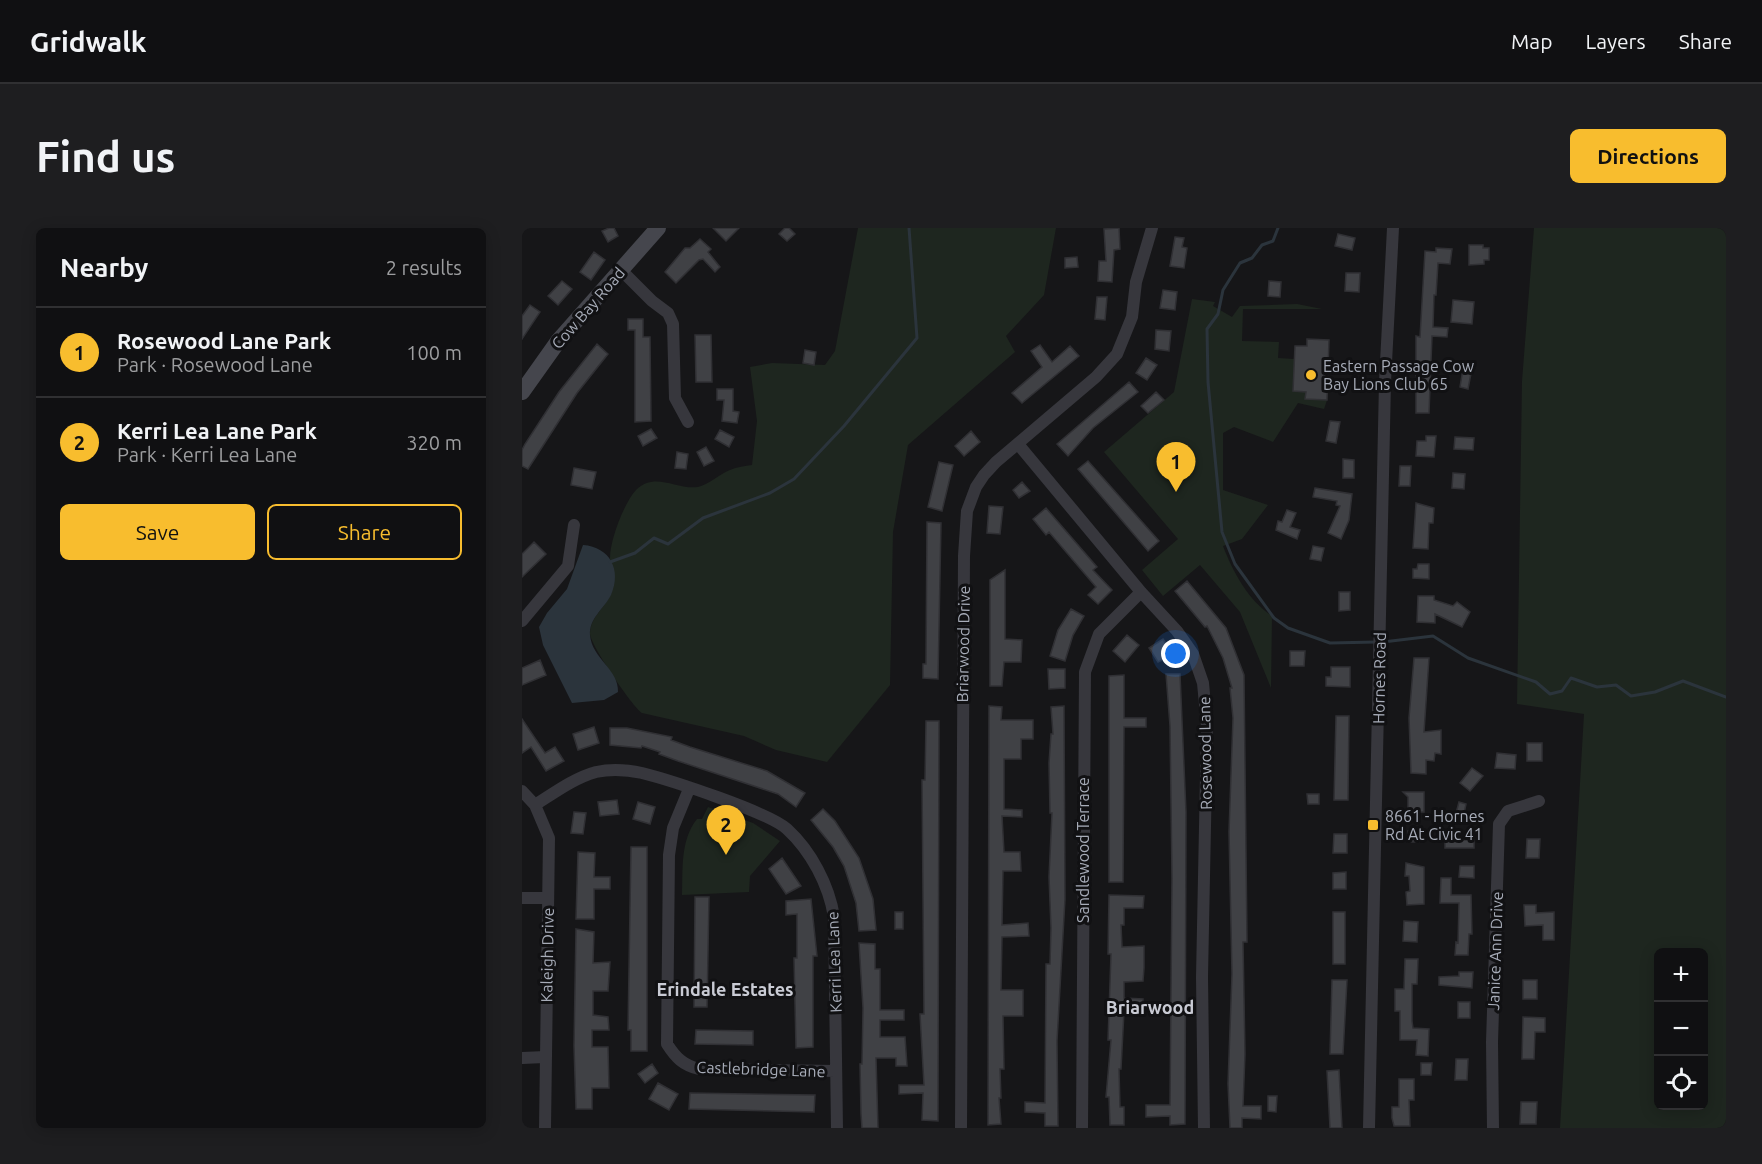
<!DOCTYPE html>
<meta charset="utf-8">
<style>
:root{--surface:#101012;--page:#1e1e20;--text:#f1f3f6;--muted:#9c9d9f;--line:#303032;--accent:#f8bd2e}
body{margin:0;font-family:Ubuntu,sans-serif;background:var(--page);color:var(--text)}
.controls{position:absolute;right:18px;bottom:18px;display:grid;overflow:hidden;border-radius:9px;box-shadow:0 3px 15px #0003}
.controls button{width:54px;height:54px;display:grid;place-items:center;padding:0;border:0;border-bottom:2px solid var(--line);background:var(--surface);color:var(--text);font:30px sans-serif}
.you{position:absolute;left:654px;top:426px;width:21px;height:21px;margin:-15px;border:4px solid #fff;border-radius:50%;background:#1a73e8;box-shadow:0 0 0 9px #1a73e833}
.badge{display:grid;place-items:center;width:39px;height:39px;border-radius:50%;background:var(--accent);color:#111;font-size:20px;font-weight:700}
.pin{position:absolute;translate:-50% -50px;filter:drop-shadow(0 2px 3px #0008)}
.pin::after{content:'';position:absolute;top:32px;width:21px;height:18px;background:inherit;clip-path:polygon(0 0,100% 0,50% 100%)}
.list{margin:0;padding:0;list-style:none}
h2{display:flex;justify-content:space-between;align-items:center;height:78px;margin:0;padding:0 24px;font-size:26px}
h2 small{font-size:20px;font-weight:400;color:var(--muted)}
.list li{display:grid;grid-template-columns:39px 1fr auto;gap:18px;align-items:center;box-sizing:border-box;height:90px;padding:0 24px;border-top:2px solid var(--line)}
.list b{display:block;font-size:22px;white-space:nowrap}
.list p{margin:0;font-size:20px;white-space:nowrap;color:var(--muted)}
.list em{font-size:20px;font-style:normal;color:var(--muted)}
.actions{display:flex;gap:12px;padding:18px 24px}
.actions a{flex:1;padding:14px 0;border:2px solid var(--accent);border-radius:9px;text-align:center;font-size:21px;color:var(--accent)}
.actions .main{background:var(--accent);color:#111}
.icon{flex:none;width:33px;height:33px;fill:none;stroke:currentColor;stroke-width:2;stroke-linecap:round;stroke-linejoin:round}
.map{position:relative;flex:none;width:1204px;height:900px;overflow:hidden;border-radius:9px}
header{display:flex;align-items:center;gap:36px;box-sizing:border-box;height:84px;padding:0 30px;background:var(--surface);border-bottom:2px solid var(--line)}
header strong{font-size:28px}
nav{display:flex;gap:33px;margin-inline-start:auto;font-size:21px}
.intro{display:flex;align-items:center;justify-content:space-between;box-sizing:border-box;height:144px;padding:0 36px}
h1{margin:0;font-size:42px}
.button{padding:15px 27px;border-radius:9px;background:var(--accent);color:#111;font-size:21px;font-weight:700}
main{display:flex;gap:36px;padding:0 36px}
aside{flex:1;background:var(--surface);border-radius:9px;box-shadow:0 3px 15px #0003}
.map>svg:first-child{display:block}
</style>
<header>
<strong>Gridwalk</strong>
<nav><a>Map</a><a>Layers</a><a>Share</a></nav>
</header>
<div class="intro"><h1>Find us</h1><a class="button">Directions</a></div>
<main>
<aside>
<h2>Nearby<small>2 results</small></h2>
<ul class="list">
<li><span class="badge">1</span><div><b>Rosewood Lane Park</b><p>Park · Rosewood Lane</p></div><em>100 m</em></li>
<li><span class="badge">2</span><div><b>Kerri Lea Lane Park</b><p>Park · Kerri Lea Lane</p></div><em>320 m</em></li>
</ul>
<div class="actions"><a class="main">Save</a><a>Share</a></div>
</aside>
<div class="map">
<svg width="1204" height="900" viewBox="0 0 1204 900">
<rect width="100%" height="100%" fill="#161618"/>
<path fill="#1e261f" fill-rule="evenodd" d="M336 0H534L522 67 484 108 493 124 386 217 371 304 368 457 305 534 254 522 222 508 120 485C110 478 69 418 68 406 68 389 83 380 89 366 94 352 88 343 88 330 88 312 102 275 114 262 133 243 154 262 176 259 186 257 198 246 208 242 215 239 223 238 230 237L235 193 228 139 250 135 303 137 313 123Z
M1012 0H1204V900H1038L1062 486 995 476 1000 153ZM1136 724H1182V878H1136Z
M670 71 693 74 691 78 710 89 718 78 775 76 800 81H721L720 113 757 114 756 130 772 131 784 164 783 171 805 172 802 181 776 175 751 214 712 199 701 205V262L746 277 720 311 701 318C711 344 726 372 750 388L749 460 718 384 678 337 641 368 620 342 656 311 582 224 652 164Z
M186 579 231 595 258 613 228 648 227 664 160 667C161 642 158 612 175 591H180Z"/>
<path fill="#2b343c" d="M61 317C88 319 100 342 89 367 82 381 67 390 68 407 70 431 97 441 96 464L82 472 50 475 21 417 17 399 25 385 45 361Z"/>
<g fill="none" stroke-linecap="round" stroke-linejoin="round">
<path stroke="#2b343c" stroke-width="3" d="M756 0 751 13 740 17 730 30 718 35 701 62 696 86 685 101 686 154 700 304 713 336 752 390 766 400 808 415 854 414
M88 334 113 325 132 310 146 316 181 290 248 265 272 251 322 198 395 110 387 0
M861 414 911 408 946 430 1014 454 1028 466 1040 463 1049 450 1075 459 1094 457 1109 468 1133 464 1161 453 1204 469"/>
</g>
<path fill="#404145" stroke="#303034" stroke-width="1.5" d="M87 0H92L96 8 86 14 80 3Z
M191 0H217L204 13Z
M263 0H267L273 6 265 13 257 6Z
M597 0 598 21 592 22 590 54 576 53 577 33H584L582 1Z
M816 6 833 10 830 22 813 18Z
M653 9 662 10 660 19 665 20 662 40 648 38Z
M178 11 189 21 186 24 198 39 193 44 181 31 177 32 154 55 143 44 163 20H168Z
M947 17H961V20H967V32H962V36L947 37Z
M914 20 930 21 928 36 916 35 914 67H912L911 99 926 100 925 109 910 108 907 185H894V108L898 109 903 23 914 24Z
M72 24 83 32 69 52 58 44Z
M555 29 556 39 543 40V30Z
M824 45H838L837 64 823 63Z
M40 53 50 61 36 77 26 68Z
M747 53 759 54 758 69 746 68Z
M641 62 655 64 653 82 638 80Z
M575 69H585L583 92 573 91Z
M931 72 952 74 950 96 929 94Z
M8 77 18 84 0 111V88Z
M106 91H121V109H128L129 193 113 194V102H106Z
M634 102 649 103 647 123 633 121Z
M173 107H189L190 154H174Z
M785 111 807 112 805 172 783 171 784 164 771 163 773 118H785Z
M75 116 86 126 55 165 6 241 0 238V222L3 216 37 164Z
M518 117 530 134 548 118 557 128 500 175 490 165 520 139 509 123Z
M283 122 294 124 292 137 281 135Z
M624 130 635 137 625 152 614 145Z
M942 135H951L946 161 938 159Z
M607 154 616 164 571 200 546 228 535 216Z
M195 161H211V183L217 184 215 195 200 193 202 172H195Z
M634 164 642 172 626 185 619 178Z
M808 193 818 194 814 215 804 213Z
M129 201 135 210 121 218 116 208Z
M198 202 212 209 207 219 193 211Z
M449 203 458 214 442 228 433 218Z
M904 208H914L912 229 894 228 895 213H904Z
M933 209 952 210 951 222 932 221Z
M184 219 192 233 182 238 175 224Z
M155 224 166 226 164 241 153 240Z
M821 231 832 232V250H821Z
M566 233 637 313 626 323 556 241Z
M417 234 431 237 420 283 406 279Z
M878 238H889L888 258H877Z
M52 240 74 244 70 261 49 257Z
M931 245 943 246 942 261 930 260Z
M500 254 508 263 497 270 491 262Z
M793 260 830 266 827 292 819 311 806 305 818 278 814 277 815 273 791 269Z
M894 275 912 280 911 295H907L906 321 891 320Z
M467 278 481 279 478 306 465 305Z
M524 280 575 339 571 342 590 362 576 376 566 367 574 359 527 304 524 307 511 291Z
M765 282 774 285 768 299 778 302 775 311 754 302 756 293 760 294Z
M405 294 419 295 416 451 401 450V436H404Z
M12 314 24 326 0 349V326Z
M791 318 802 320 799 333 788 331Z
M896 336H907V351L891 350V341H895Z
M483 342V411L500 412 499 434H482L480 458H468V352Z
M665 353 704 400 722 447 725 714H721L723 826 721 878H739V891L720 890V900H708L706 856 710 746 707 604 711 490 708 460H710L701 430 685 398 683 399 653 363Z
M817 364H828V382L817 383Z
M896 368H912V372L931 378 935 374 948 384 940 399 913 386V395L895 394Z
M549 381 562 388 551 407 543 433 528 428 536 402Z
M605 407 617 417 603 434 591 423Z
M641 411 651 427 636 434 627 420Z
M768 423H783L782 438H768Z
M892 430H907L902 504 919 502V526L913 525 912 533 904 532V546L889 545 887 490Z
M18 432 24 447 0 457V440Z
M809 439H828V459L804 458V449H809Z
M526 441H543V460L527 461Z
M644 446H658L664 584 663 896 648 897V888L624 889V877H648L650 650 648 498Z
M602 447V490H624V499H602L601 654H587V448Z
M467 478 480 479 479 492H511V511H499V531H482V581L500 582V589L480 588 482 624H498L499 643H481L480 697 506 695 507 708 480 709 479 762H501V788H481L482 841H478L479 870H477L479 896 466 897Z
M542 478 543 671 535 813 536 898H523V885L503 884V874L523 875 524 736H528L529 700 527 649 530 585H528L527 535 529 506H531L529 479Z
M814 488H827L826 572H812Z
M0 491 23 525 33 519 42 533 24 543 9 519 0 525Z
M404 493H417L416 893 400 892 401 865 377 866V857H402L398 786H402L400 552H403Z
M72 499 77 515 56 522 51 506Z
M88 500H105L150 509 149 512 168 519 245 543 283 565 274 579 256 566 156 533 137 526 138 524 120 518 119 520 88 517Z
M1005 515H1020V533H1005Z
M975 525 994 527 993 541 973 540Z
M950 540 961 548 948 563 938 555Z
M881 564H902V584H886V569Z
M785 566H797V576H786Z
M95 572 97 586 78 588 76 574Z
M116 574 133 579 128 596 111 591Z
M937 574 944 576 940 595 932 593Z
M301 581 313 593 337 630 351 671 354 702 337 703 334 675 322 638 311 619 289 592Z
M52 584 64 585 61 606 49 605Z
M886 603H900L899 614H886Z
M812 606H825V625H811Z
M1005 611H1018L1017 630H1004Z
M923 612H952V620H923Z
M109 619H125V823H109V802H106Z
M56 624 73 625 72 649H88V661H72V691H54Z
M260 630 279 658 264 666 247 641Z
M884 635 902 639V676L885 677 884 664 888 663 887 648H883Z
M938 638H952V650L937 649Z
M824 644V661H811V645Z
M919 650H929V667H949L950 706H947L946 727H933L934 714 936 715 937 675H918Z
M587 667 622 668 621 680H602V697H599L600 719 622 718V740L621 753 602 754V770L621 771 620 781H603L602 783 599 841H597L598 879H602V897H588L587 869H584L589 812H586L589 726H586Z
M173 669H187L185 779H172Z
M289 671 295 728H291V819L274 820 272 730H275V686L264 687V673Z
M1002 677H1014V685L1032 684V712H1021V697L1003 698Z
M373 684H381V701H373Z
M811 684H823V736H811Z
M882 693 896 694 895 714 881 713Z
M54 701 72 704 71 735 88 734 86 763H71V787L86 789 87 802H70V819H86L87 860H70V881H54L52 818Z
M337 715 353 716V741H358V782H382V792H358V809H383L385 838H374V830H354L356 900H340L339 886 338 836H340L341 780Z
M883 731H896L895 756H890V793L891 800 907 801 906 828 894 827 895 812H878V783H873V761H882Z
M937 744H951L950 760 917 757V749L937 748Z
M810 752H825L821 826H808Z
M1001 752H1015V771H1001Z
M936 774H948V790H936Z
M1001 789 1023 790V804H1013L1012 831H1000Z
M174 802 231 803V817L173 816Z
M934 831H946L945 852H933Z
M899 835H910L909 847H899Z
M130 836 136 845 123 855 116 846Z
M817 842 820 900H808L805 843Z
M877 851H892V872H887L888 898H872L870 890V879H877Z
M136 855 156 866 147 882 127 871Z
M168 865 293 867 292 884 167 881Z
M746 868H755L754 884 746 883Z
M999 874H1015L1014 896H998Z"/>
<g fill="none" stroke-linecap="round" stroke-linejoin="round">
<path stroke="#37373d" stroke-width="12" d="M99 42 130 73 146 85 151 96 153 170 166 194
M496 216 619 364 655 403 671 426 681 455 685 498 680 749 682 900
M0 393 46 338 52 297
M167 561 151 600 147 627 145 816C154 830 161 837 177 841L314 843
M0 563 13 577 27 610 23 900
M13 577C32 565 52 550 74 544 88 541 106 542 120 545 148 552 246 584 265 601 289 623 307 657 312 689L315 900
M0 670H26
M0 830 23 829
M439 900 442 328 445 283 454 259 462 247 474 234 574 149 595 126 610 89 614 54 630 0
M560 900 563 444 577 406 619 364
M847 900 863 154 871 0
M971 900 970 814 977 596 986 583 1017 573"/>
<path stroke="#45464d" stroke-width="16" d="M0 164 37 112 136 0"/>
</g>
<g fill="#f8bd2e" stroke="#111113" stroke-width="2">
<circle cx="789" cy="147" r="6"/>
<rect x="845" y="591" width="12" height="12" rx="3"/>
</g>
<g text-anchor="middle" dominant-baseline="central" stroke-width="6" stroke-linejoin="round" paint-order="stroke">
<g font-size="16" fill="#a7acb8" stroke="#111113">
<text transform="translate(66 80) rotate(-49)">Cow Bay Road</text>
<text transform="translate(441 416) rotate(-89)">Briarwood Drive</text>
<text transform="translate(857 450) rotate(-89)">Hornes Road</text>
<text transform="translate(683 525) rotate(-91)">Rosewood Lane</text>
<text transform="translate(561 622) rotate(-90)">Sandlewood Terrace</text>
<text transform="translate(973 723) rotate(-88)">Janice Ann Drive</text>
<text transform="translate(25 727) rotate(-89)">Kaleigh Drive</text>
<text transform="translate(312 734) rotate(-92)">Kerri Lea Lane</text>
<text transform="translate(239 841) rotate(2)">Castlebridge Lane</text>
</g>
<g font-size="16" fill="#a7acb8" stroke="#111113" text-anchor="start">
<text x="801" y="138">Eastern Passage Cow<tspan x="801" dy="18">Bay Lions Club 65</tspan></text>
<text x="863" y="588">8661 - Hornes<tspan x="863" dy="18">Rd At Civic 41</tspan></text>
</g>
<g font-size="18" font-weight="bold" fill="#c9cbd4" stroke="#111113">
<text x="203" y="761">Erindale Estates</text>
<text x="628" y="779">Briarwood</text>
</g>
</g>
</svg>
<div class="controls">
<button>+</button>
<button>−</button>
<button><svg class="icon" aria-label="locate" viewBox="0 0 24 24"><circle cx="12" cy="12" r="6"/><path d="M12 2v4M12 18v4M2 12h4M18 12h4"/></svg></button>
</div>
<div class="you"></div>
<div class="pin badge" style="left:654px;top:264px">1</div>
<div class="pin badge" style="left:204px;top:627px">2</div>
</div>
</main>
